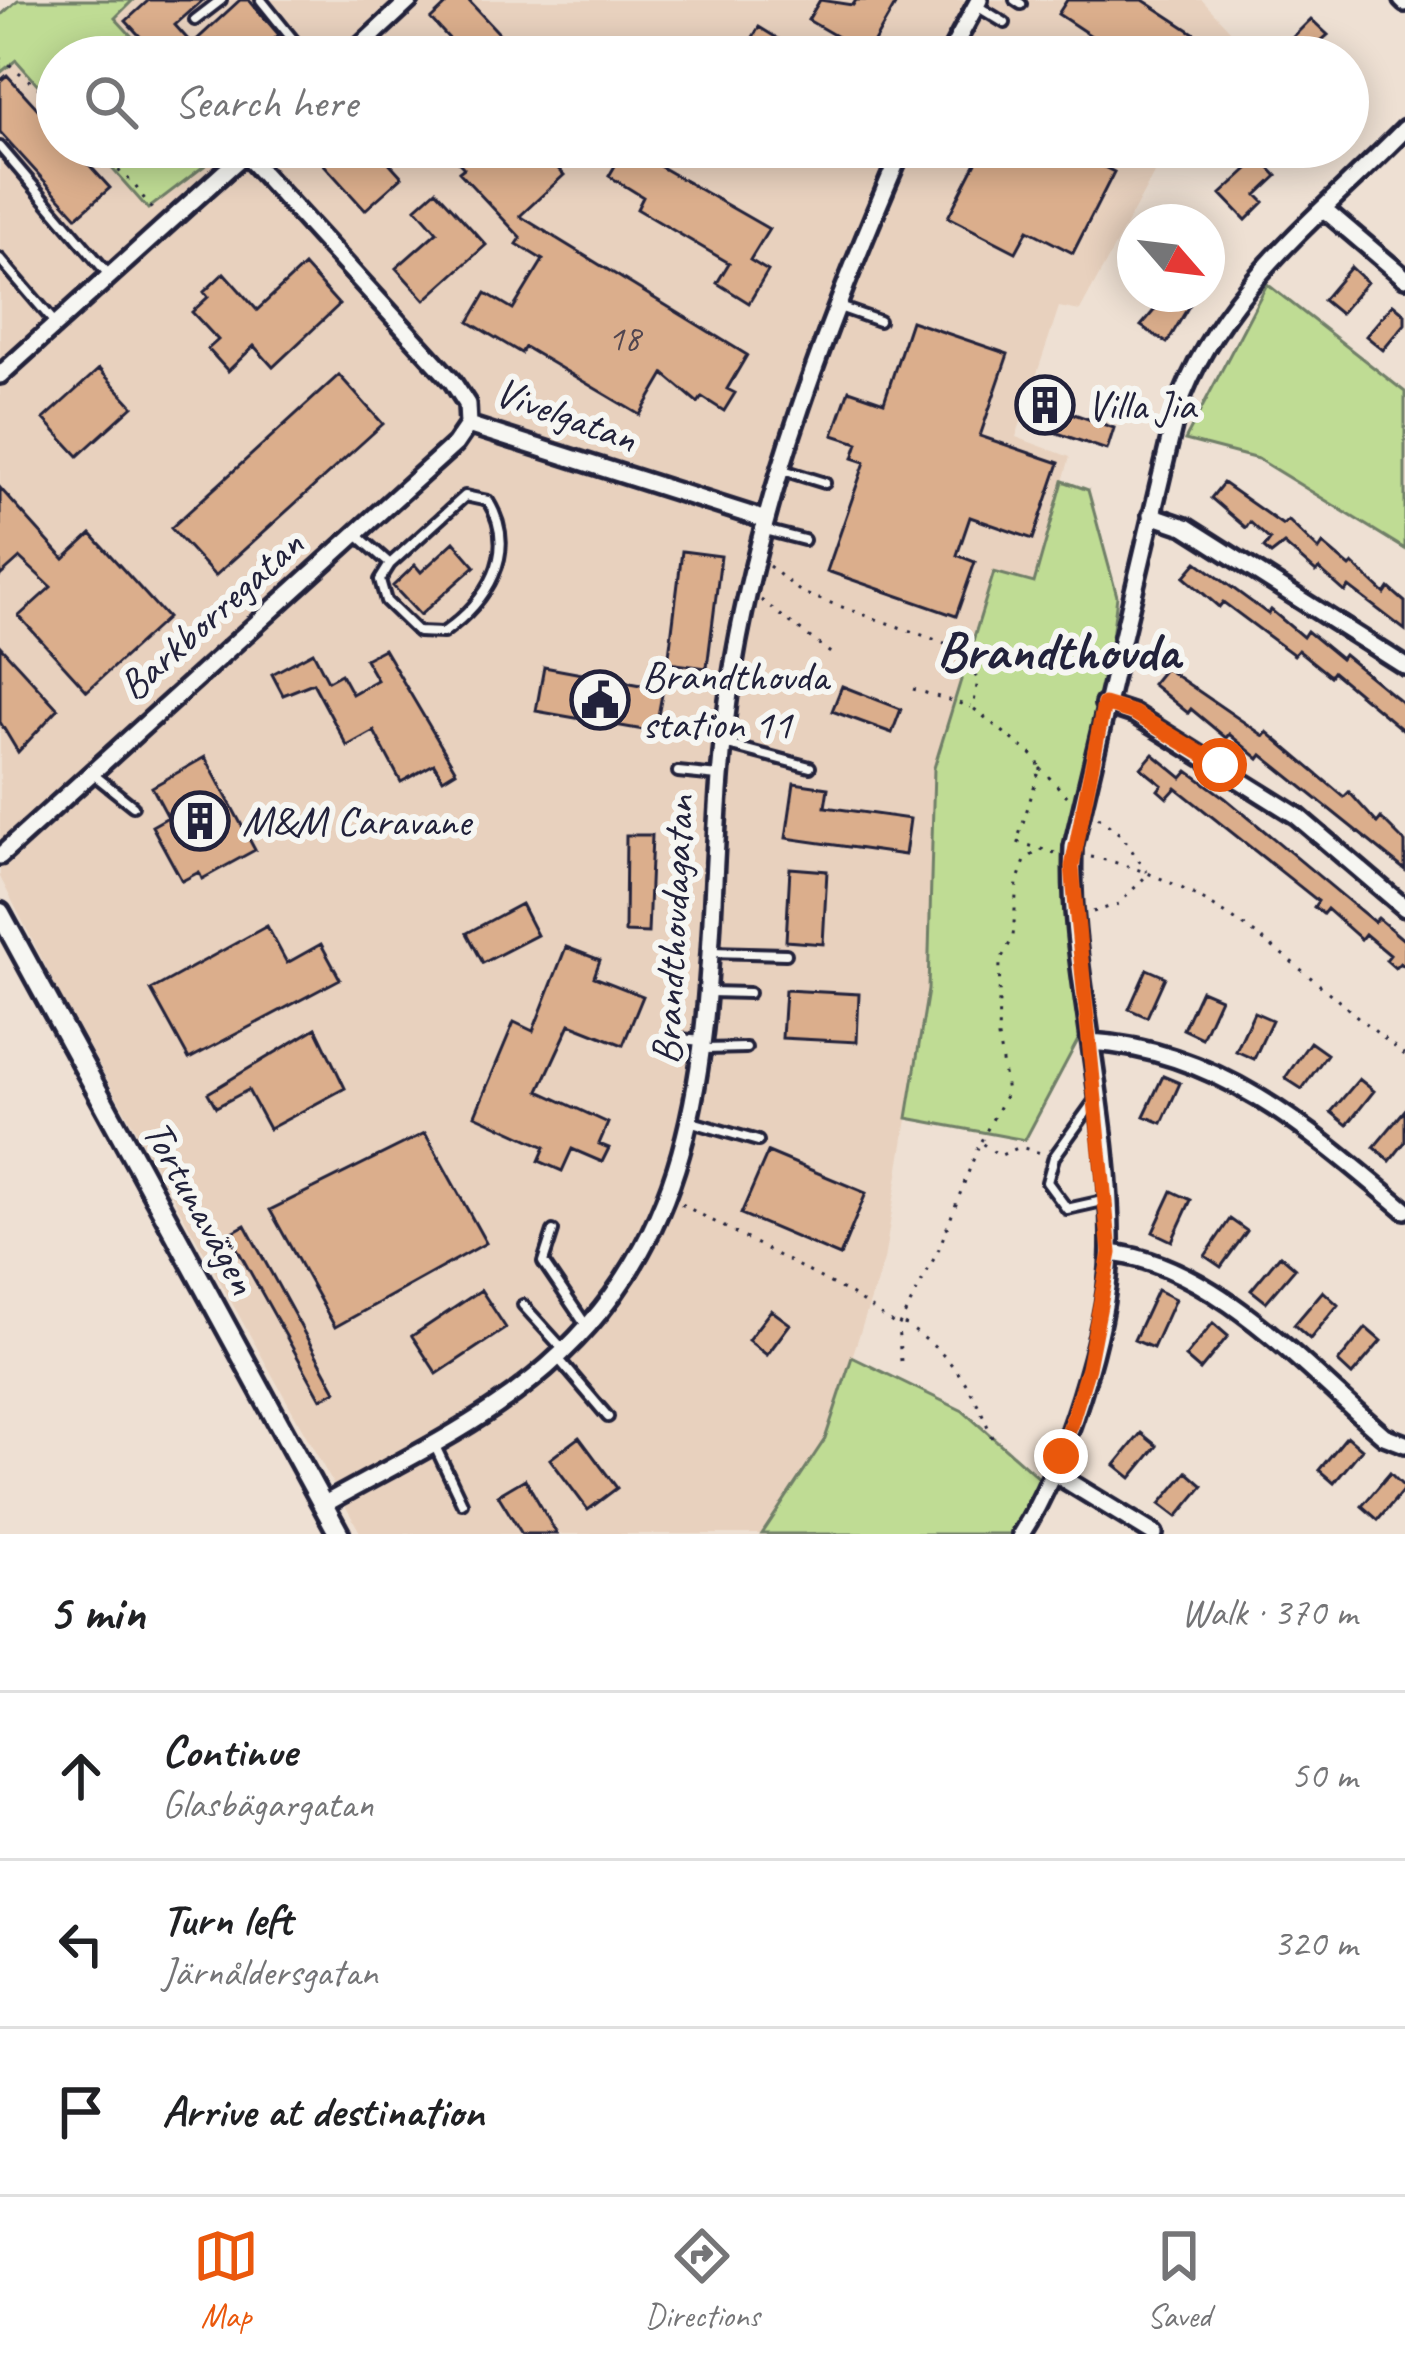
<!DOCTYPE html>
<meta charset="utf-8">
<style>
:root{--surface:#fff;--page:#f2f2f2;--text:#202124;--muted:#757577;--line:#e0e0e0;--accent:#ea580c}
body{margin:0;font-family:Caveat,sans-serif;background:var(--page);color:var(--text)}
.compass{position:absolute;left:1117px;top:204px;width:108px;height:108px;border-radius:50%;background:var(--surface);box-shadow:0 6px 30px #0003;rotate:118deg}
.stop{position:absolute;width:36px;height:36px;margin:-27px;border:9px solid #ea580c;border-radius:50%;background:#fff}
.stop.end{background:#ea580c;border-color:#fff;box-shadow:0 3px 12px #0008}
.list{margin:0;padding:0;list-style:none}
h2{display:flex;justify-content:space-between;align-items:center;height:156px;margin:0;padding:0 48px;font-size:51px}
h2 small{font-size:39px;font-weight:400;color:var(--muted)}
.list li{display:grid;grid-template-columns:78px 1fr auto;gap:36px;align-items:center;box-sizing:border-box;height:168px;padding:0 48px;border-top:3px solid var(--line)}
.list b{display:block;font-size:45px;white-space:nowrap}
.list p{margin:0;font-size:39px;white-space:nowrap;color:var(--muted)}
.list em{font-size:39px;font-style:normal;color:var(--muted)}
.icon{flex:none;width:66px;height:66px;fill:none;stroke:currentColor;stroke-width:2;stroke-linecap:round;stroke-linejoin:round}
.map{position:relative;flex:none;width:1405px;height:1534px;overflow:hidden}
.search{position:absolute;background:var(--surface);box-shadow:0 6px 30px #0003;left:36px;right:36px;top:36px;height:132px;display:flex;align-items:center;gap:30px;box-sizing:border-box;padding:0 42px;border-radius:66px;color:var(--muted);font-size:45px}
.sheet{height:660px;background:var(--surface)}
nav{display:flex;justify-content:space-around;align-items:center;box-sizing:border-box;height:168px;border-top:3px solid var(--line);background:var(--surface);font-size:33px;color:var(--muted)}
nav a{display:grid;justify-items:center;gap:6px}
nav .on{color:var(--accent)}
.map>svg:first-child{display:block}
</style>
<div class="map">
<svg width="1405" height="1534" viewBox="0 0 1405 1534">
<rect width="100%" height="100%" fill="#eee0d3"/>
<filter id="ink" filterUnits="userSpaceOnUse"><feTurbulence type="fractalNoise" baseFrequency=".00833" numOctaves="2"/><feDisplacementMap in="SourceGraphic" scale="24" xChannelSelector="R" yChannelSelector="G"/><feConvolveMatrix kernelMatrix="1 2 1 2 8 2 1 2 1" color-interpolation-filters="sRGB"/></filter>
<g filter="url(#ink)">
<path fill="#e8d1be" d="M36 0H1202L1230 30 1216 57H57V147H1168L1080 311 1059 307 1016 437 1070 457 1034 583 994 573 934 768 928 991 884 1260 825 1439 762 1534H361L60 995 0 877V35Z"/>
<path fill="#bfdc94" stroke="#707f68" stroke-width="3" d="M18 0H133L115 18 151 57H57V106L16 60 0 73V16Z
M93 147H229L148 209Z
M1267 284 1405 392V549L1258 459 1185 440Z
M1063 481 1088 490 1117 596 1105 697 1072 857 1086 1025 1025 1140 907 1118 928 990 934 768 994 572 1034 583Z
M852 1357 963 1411 1039 1478 1018 1534H762L825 1439Z"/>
<path fill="#dbae8c" stroke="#22223b" stroke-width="3" d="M149 0H203L175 25 192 44 240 0H249L279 35 254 57H159L126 21Z
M451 0H468L521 57H466L431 19Z
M820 0 853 5 856 0H898L867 54 808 20Z
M1067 0H1143L1195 34 1181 57H1123L1058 14Z
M1311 19 1328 35 1302 57 1288 42Z
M759 27 808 57H741Z
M7 75 57 130V147H73L110 188 77 217 0 132V81Z
M308 147H375L402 177 365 210Z
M444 147H538L564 175 520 216 747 355 727 389 735 393 724 411 702 397 698 403 664 374 640 415 525 347 521 353 469 322 486 293 513 309 543 260 517 244 521 238 459 172 464 168Z
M626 147 769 229 750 260 768 271 749 303 717 283 729 263 637 209 643 197 609 176Z
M984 147H1064L1114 172 1073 253 1028 230 1016 252 948 217Z
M1260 158 1277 176 1257 195 1264 202 1246 220 1221 194Z
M436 190 486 245 425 300 396 268 437 232 416 208Z
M304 266 339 305 273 367 254 346 228 371 208 349 218 340 192 312 208 297 204 292 224 273 257 310Z
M1351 267 1367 282 1340 314 1323 300Z
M1168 294H1196L1167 343 1141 326Z
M1393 304 1405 314V324L1383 350 1366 336Z
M911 321 1008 354 980 436 1059 463 1033 539 970 517 957 555 975 562 956 616 827 571 865 462 853 458 858 443 833 435 849 390 884 402Z
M99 369 133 406 78 456 44 419Z
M339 375 383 424 215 576 171 528Z
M1043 381 1061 387 1054 407 1114 428 1107 450 1028 423Z
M1223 483 1283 525 1288 520 1319 550 1323 544 1350 567 1353 564 1385 594 1389 588 1405 602V630L1349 587 1345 592 1319 569 1316 572 1284 544 1271 554 1264 548 1270 540 1250 522 1246 528 1211 498Z
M0 488 64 559 91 534 167 618 87 691 19 616 51 587 20 558 0 576Z
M454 542 475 566 420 615 393 586 415 565 421 572Z
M682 551 721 556 707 668 668 663Z
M1197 562 1268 614 1271 610 1303 637 1307 631 1341 659 1344 655 1405 705V732L1333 672 1330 676 1298 650 1294 655 1223 602 1219 607 1184 577Z
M0 646 58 709 18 752 0 722Z
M384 649 456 771 443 779 434 764 401 782 374 731 347 746 313 683 283 695 272 674 313 652 328 681 341 674 352 694 377 680 365 659Z
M544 667 663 689 655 732 536 711Z
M1165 668 1264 736 1267 732 1344 797 1349 792 1377 823 1381 818 1405 842V870L1262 755 1259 759 1229 734 1226 738 1191 709 1188 713 1152 684Z
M842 686 901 709 892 733 832 711Z
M1153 754 1182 778 1188 771 1225 798 1374 922 1378 918 1405 941V967L1400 963 1395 968 1386 960 1390 955 1365 934 1361 939 1327 909 1323 914 1314 907 1318 901 1176 788 1167 798 1158 790 1162 785 1141 768Z
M205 757 255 850 202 879 199 872 182 881 152 826 168 817 152 787Z
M794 783 828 788 825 807 910 819 905 855 786 838Z
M626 835H652L648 933 625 932Z
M790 868 827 871 823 944 786 941Z
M521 904 537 935 483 963 467 933Z
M267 926 287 963 321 944 340 979 189 1059 151 990Z
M566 947 600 960 594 977 643 996 623 1045 570 1024 539 1091 608 1123 599 1144 609 1148 602 1162 572 1149 562 1171 539 1161 545 1147 475 1115 514 1022 533 1031Z
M1147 969 1165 977 1147 1017 1129 1009Z
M785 990 859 994 857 1042 782 1038Z
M1201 990 1220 998 1202 1038 1183 1029Z
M1254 1012 1272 1020 1254 1059 1236 1051Z
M316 1028 345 1088 269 1129 248 1090 216 1107 208 1093Z
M1310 1042 1327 1054 1302 1089 1285 1078Z
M1163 1076 1180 1083 1162 1123 1144 1116Z
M1359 1079 1374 1091 1347 1125 1331 1112Z
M1405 1110V1142L1390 1161 1374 1147Z
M425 1133 486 1243 335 1327 270 1210Z
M768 1152 866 1193 840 1256 741 1214Z
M1172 1191 1191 1200 1172 1241 1153 1232Z
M1230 1219 1247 1231 1221 1267 1205 1256Z
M245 1225 336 1391 321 1399 229 1234Z
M1280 1255 1295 1268 1266 1302 1251 1290Z
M481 1290 506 1328 437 1374 412 1336Z
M1157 1290 1175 1299 1153 1348 1134 1340Z
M1323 1291 1338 1305 1310 1339 1294 1325Z
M771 1310 790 1324 767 1355 748 1340Z
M1213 1323 1228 1336 1200 1370 1185 1357Z
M1366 1328 1381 1341 1352 1375 1338 1362Z
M1141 1433 1157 1446 1131 1478 1115 1465Z
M1347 1436 1362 1449 1334 1483 1319 1470Z
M579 1437 617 1488 588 1510 550 1459Z
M1187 1472 1203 1486 1177 1517 1160 1504Z
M1390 1473 1405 1488 1378 1520 1362 1506Z
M525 1479 557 1534H522L498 1495Z"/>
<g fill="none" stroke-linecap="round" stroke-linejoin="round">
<g stroke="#22223b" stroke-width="16">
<path id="service" d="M261 0 307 57
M1015 0 1021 4
M977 6 1005 23
M195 20 221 0
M0 147 109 275
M0 259 55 323
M839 307 879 321
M783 470 825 483
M765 530 804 540
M356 534 390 564 465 496 488 501C520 553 486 602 443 633L418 632 386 601 380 580 390 564
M724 744 810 767
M678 772 718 776
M93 774 133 806
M711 952 786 954
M710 992 749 993
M666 1038 704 1041
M705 1049 746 1048
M1095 1100 1054 1157 1047 1182 1067 1209 1107 1200
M692 1122 758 1141
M553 1231 543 1262 585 1324
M523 1305 562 1348
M557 1357 608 1417
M434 1444 462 1503"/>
</g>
<g stroke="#22223b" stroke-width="24">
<path id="minor" d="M1402 0 1405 3
M349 57 410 0
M948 57 979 0
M245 154 452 381 467 404 468 425 766 520
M1325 210 1405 278
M0 375 250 149
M1151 515 1186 527 1405 666
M1104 704 1134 714 1297 816 1405 908
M0 856 455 444 468 425
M1091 1042C1219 1050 1312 1131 1405 1210
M1110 1253C1213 1263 1308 1371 1384 1436L1405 1444
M1054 1473 1154 1534
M323 1505C381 1472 442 1443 496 1406 762 1225 689 950 731 680 760 496 829 318 903 147
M1021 1534C1064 1468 1109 1328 1110 1248 1111 1179 1100 1107 1090 1038 1081 974 1070 912 1073 847L1177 410C1218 291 1320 216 1405 129"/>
</g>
<g stroke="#22223b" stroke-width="27">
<path id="tertiary" d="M0 913 339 1534"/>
</g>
<path stroke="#22223b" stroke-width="3" stroke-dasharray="3 9" stroke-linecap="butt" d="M0 57 57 103
M91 147 133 183 156 215
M769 566 802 593 959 648 978 680 973 708 1036 758 1040 768 1017 842 1055 853
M761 600 833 655
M913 689 971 707
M1040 768 1070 799
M1098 817 1121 835 1147 872
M1091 857C1219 881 1307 980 1405 1055
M1093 912 1119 904 1147 875
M981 1141 1007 1092 998 1038 1000 962 1013 937 1017 882 1025 861 1036 852
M681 1204 849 1293 897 1326
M904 1324C951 1354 975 1389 993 1441
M901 1361 898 1327 938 1251 980 1142 999 1156 1020 1147 1041 1153"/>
<use href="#service" stroke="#f6f6f2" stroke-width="8"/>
<use href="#minor" stroke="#f6f6f2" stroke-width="15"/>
<use href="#tertiary" stroke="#f6f6f2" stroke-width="18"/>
</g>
</g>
<g fill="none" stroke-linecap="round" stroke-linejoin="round" filter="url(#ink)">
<path stroke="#ea580c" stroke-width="15" d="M1061 1456 1088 1368 1110 1253 1072 867 1104 704 1134 713 1220 765"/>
</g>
<defs>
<g id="building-ring" transform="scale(3)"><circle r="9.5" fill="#f6f6f2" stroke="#22223b" stroke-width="1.5"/><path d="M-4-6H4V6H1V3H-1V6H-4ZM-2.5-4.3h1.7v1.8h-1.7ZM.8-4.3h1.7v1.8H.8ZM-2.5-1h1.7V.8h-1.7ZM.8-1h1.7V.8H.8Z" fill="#22223b"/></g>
<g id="civic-ring" transform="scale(3)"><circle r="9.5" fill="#f6f6f2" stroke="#22223b" stroke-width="1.5"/><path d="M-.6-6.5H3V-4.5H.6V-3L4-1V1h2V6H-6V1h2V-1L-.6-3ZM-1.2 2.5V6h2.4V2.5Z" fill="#22223b"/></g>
</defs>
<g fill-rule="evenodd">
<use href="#building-ring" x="1045" y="405"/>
<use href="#civic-ring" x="600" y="700"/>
<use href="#building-ring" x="200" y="821"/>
</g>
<g text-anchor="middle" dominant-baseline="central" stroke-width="12" stroke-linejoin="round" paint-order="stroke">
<g font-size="36" fill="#50454f">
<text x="624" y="338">18</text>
</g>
<g font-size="42" fill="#22223b" stroke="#f6f6f2" text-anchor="start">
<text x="1087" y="405">Villa Jia</text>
<text x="642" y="676">Brandthovda<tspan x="642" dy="48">station 11</tspan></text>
<text x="242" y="821">M&amp;M Caravane</text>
</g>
<g font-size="42" fill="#22223b" stroke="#f6f6f2">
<text transform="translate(566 415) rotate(20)">Vivelgatan</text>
<text transform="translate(211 615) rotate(-42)">Barkborregatan</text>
<text transform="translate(673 930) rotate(-87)">Brandthovdagatan</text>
<text transform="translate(200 1207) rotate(61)">Tortunavägen</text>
</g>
<g font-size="54" font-weight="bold" fill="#22223b" stroke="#f6f6f2">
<text x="1058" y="651">Brandthovda</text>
</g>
</g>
</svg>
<svg class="compass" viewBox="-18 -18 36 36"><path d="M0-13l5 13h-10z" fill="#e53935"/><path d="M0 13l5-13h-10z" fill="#757577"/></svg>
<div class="stop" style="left:1220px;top:765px"></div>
<div class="stop end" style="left:1061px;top:1456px"></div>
<div class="search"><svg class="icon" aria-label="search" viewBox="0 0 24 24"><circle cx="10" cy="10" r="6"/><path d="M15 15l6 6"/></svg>Search here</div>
</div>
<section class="sheet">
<h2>5 min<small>Walk · 370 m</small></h2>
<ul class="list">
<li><svg class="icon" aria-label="ahead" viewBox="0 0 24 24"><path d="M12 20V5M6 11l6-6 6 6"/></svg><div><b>Continue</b><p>Glasbägargatan</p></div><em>50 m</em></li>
<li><svg class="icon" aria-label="left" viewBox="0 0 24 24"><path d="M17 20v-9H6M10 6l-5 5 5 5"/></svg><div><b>Turn left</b><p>Järnåldersgatan</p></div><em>320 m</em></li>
<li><svg class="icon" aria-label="arrive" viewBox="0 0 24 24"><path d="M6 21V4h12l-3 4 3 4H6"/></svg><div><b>Arrive at destination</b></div></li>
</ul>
</section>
<nav>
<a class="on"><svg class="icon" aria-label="map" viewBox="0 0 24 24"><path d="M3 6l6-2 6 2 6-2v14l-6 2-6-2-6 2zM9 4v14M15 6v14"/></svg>Map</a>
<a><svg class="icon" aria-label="directions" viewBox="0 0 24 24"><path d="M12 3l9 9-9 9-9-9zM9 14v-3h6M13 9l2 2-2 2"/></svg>Directions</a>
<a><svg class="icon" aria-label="saved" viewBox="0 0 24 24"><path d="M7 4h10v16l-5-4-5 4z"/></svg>Saved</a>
</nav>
